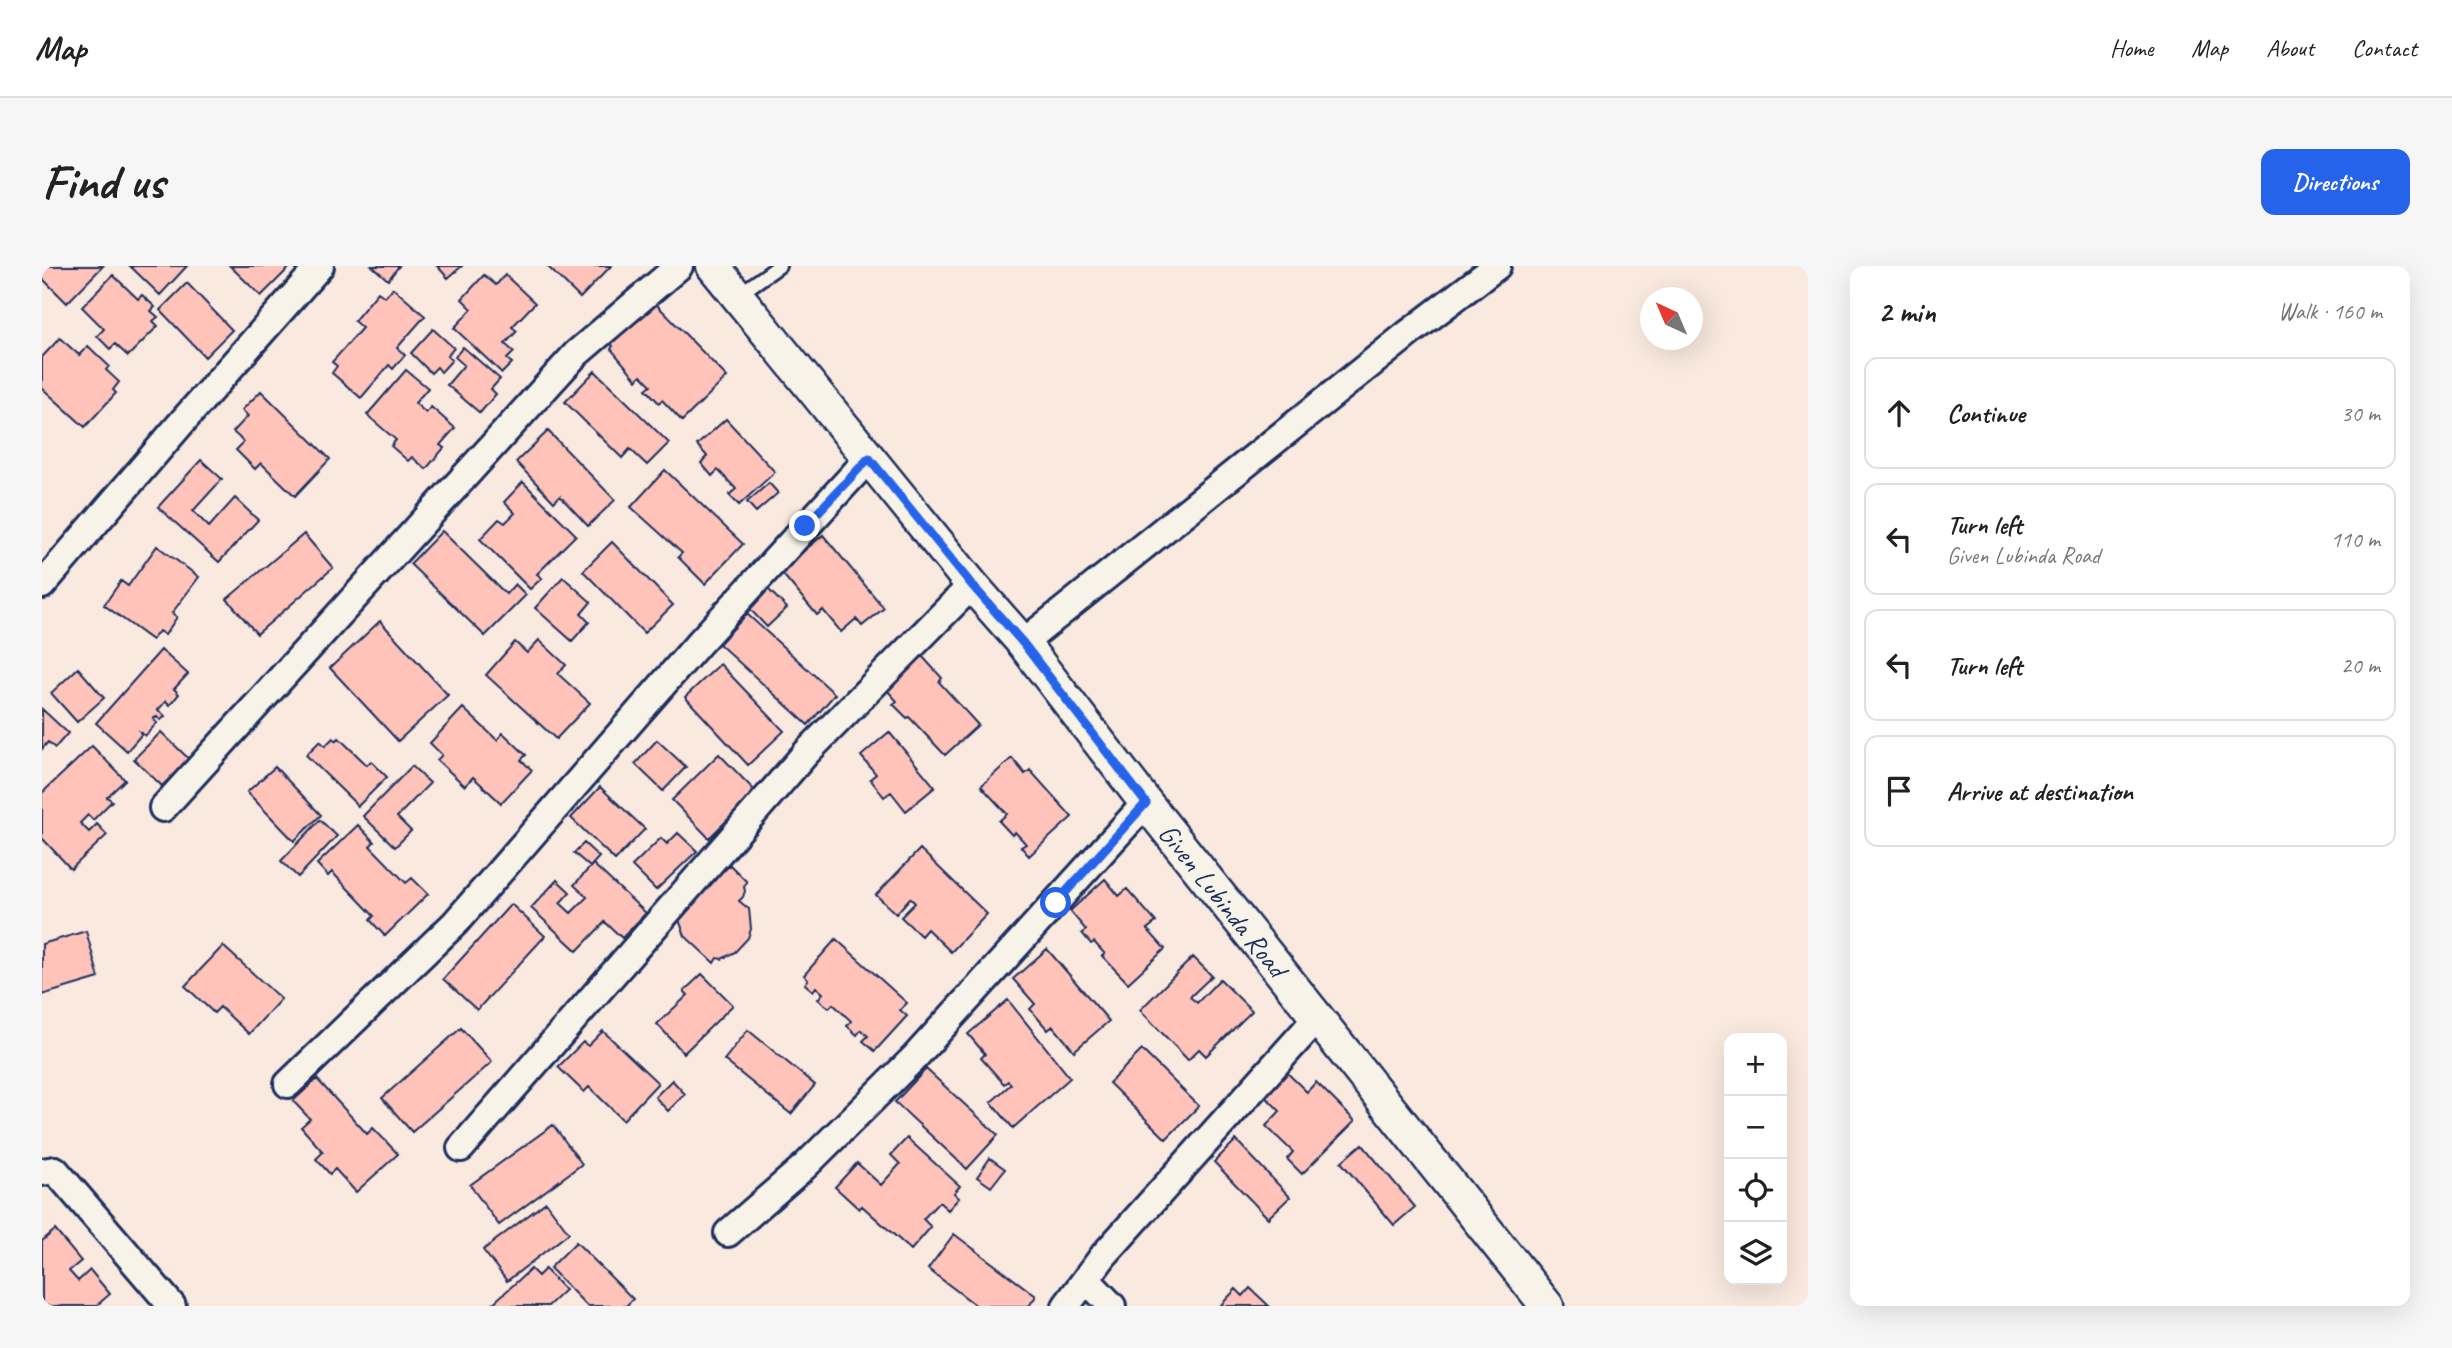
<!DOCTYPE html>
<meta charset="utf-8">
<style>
:root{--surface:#fff;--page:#f6f6f6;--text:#222;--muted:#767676;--line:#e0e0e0;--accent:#2563eb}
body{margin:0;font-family:Caveat,sans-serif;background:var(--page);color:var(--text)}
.controls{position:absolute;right:21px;bottom:21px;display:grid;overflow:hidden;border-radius:14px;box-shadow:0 7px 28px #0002}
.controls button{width:63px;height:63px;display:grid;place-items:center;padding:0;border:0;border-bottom:2px solid var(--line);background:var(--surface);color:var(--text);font:35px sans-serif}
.compass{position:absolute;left:1598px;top:21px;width:63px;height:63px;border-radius:50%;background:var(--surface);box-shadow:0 7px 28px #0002;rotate:316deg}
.stop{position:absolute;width:21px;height:21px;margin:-16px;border:5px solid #2563eb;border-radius:50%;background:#fff}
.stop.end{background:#2563eb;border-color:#fff;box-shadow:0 2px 7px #0008}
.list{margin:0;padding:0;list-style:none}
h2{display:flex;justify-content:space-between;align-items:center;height:91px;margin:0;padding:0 28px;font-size:30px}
h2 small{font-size:23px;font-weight:400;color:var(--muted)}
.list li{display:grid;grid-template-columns:46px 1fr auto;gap:21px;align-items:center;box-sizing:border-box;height:112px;margin:0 14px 14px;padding:0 14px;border:2px solid var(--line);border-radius:14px}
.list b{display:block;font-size:26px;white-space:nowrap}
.list p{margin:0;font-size:23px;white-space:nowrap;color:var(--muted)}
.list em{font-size:23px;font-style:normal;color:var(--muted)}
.icon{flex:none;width:38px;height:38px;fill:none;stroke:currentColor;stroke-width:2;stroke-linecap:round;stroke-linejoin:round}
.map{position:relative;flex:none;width:1766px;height:1040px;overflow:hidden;border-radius:14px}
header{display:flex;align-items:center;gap:42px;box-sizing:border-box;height:98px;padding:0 35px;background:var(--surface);border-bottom:2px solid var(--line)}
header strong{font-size:33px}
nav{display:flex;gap:38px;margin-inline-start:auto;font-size:24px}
.intro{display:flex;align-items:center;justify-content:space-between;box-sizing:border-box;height:168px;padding:0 42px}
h1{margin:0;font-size:49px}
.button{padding:18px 32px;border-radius:14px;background:var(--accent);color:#fff;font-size:24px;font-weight:700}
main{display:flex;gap:42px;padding:0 42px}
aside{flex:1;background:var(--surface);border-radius:14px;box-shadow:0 7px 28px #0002}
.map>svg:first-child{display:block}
</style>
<header>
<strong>Map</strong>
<nav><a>Home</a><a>Map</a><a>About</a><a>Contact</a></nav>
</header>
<div class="intro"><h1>Find us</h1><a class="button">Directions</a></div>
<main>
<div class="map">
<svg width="1766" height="1040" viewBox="0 0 1766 1040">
<rect width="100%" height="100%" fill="#f9e9df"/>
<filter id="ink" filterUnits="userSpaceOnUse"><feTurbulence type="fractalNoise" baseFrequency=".0143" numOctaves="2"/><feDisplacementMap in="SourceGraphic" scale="14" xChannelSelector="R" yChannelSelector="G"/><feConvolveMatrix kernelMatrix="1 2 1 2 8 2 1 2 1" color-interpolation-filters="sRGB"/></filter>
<g filter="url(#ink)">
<path fill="#ffc3ba" stroke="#1b2f5e" stroke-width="2" d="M0 0H61L25 37 0 12Z
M88 0H145L118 29Z
M188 0H249L219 30Z
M330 0H357L346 14Z
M395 0H420L406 12Z
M505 0H569L538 32Z
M71 9 96 33 100 29 113 41 109 45 116 51 111 55 116 60 86 90 73 78 68 83 55 70 62 63 40 41Z
M442 9 454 19 463 9 493 37 470 61 475 65 463 78 472 86 465 93 470 97 460 107 412 62 430 43 420 33Z
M145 17 190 64 163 91 118 44Z
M351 22 383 50 355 82 363 89 351 103 347 99 319 132 290 107 295 100 290 96 320 62 312 55 336 26 343 31Z
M612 36 685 111 640 155 620 134 617 137 604 123 609 119 599 109 595 114 569 83 571 80 569 78Z
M391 63 412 82 405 90 410 94 399 106 395 101 389 107 369 87Z
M18 72 37 89 46 80 67 100 64 104 77 116 71 124 74 127 43 161 0 122V91Z
M421 81 458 113 449 123 454 128 438 147 405 119 422 99 413 91Z
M364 104 386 122 373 137 384 147 389 141 413 162 398 179 402 182 384 203 370 191 366 195 349 180 354 174 325 149Z
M553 105 627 177 605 199 588 183 580 192 523 136Z
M219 125 288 193 253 230 219 197 213 203 194 184 202 176 191 166 206 150 200 144Z
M684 153 733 206 697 239 687 229 694 223 676 204 670 210 659 197 665 190 655 179Z
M506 165 573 234 546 260 518 230 512 236 474 196Z
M159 194 180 213 151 245 167 261 193 232 216 254 177 296 116 241Z
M623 204 701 278 663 318 636 291 640 287 589 241Z
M481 216 534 269 495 308 500 312 488 323 438 273 457 253 463 257 473 247 462 236Z
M727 217 736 227 714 246 705 236Z
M400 265 464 328 473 318 484 329 443 370 368 298Z
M262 268 291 302 215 368 185 333Z
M781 269 842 342 820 360 814 353 799 366 781 344 775 349 738 305Z
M570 276 631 339 602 367 541 305Z
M115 280 157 311 130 347 135 351 123 369 117 365 110 374 62 339 79 315 86 320Z
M521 311 549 336 539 348 547 356 530 375 493 342Z
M724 321 745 342 725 361 705 340Z
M705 348 793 428 766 459 677 378Z
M338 355 406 429 356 475 288 402Z
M497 374 524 399 516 408 548 437 514 473 444 409 473 376 485 387Z
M119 384 146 408 132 423 137 428 128 439 124 435 116 444 123 450 119 454 114 450 111 453 115 457 103 470 98 466 99 469 85 485 54 457Z
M880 390 900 412 897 416 936 459 903 489 867 451 865 452 851 438 855 435 844 423Z
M678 398 742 465 706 499 643 431Z
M36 402 62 432 35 456 9 427Z
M421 442 455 474 461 467 484 489 479 494 490 504 459 537 431 511 423 520 395 494 400 489 388 477Z
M0 443 26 467 13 482 6 476 0 483Z
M119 466 147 493 120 520 92 493Z
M847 466 893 521 864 545 849 526 842 531 828 513 834 508 819 490Z
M291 472 294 475 297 472 325 499 329 495 345 511 316 540 264 489 278 475 283 480Z
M615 474 644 501 621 525 593 498Z
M50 480 83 514 65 531 70 535 51 554 46 549 38 557 47 566 55 558 65 569 29 603 0 572V527Z
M677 488 714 526 667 572 630 534Z
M970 492 983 508 988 504 1030 551 987 590 979 581 984 578 973 566 970 569 957 555 965 548 939 520Z
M370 500 388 517 355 551 369 565 353 581 321 550Z
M233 501 279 549 252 575 205 526Z
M558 521 603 563 573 594 529 552Z
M278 554 295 570 256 611 239 595Z
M316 559 332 576 328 580 364 617 370 612 386 628 343 670 328 654 332 650 290 606 286 610 275 598Z
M636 567 655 585 614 624 590 600 619 572 625 578Z
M542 577 557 591 548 601 532 587Z
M878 583 945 648 909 686 885 663 879 670 859 651 873 637 868 632 854 648 834 629Z
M551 598 604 647 580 672 563 656 535 685 489 642 515 614 528 626 518 637 529 647 545 631 532 619Z
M688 599 705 616 702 621 703 625 701 631 697 635 707 643 709 663 706 672 693 686 680 693 675 692 672 697 643 670 636 651 668 611 683 604Z
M1063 613 1077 630 1085 623 1114 656 1105 663 1123 683 1086 717 1060 690 1063 688 1052 676 1049 678 1040 667 1044 664 1028 645Z
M469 638 503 670 435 744 401 713Z
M44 665 57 712 0 729V678Z
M794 673 865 737 858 744 865 750 833 785 821 775 826 770 819 764 815 769 805 760 809 755 791 738 787 742 776 733 781 727 774 721 771 725 763 718 766 714 762 709Z
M181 680 239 733 207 768 178 741 172 747 143 720Z
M1005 683 1067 755 1032 785 1011 760 1006 764 988 743 993 738 971 713Z
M1151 691 1170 710 1148 731 1155 737 1178 713 1210 745 1164 790 1157 783 1146 794 1098 744Z
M660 708 691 739 642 787 615 758 646 729 642 725Z
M966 734 1028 812 971 862 949 836 969 818 966 815 962 818 939 792 943 788 926 768Z
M419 762 450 796 370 866 340 832Z
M706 764 773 819 749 848 682 794Z
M561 765 616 817 581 854 547 821 542 826 516 801 541 776 546 780Z
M1100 784 1157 840 1124 873 1067 817Z
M1237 799 1265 826 1274 816 1313 855 1260 908 1245 893 1251 886 1224 860 1238 845 1215 822Z
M884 803 956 869 925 903 853 836Z
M275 813 325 868 331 862 356 888 314 926 293 903 288 908 274 893 281 886 259 861 268 853 251 835Z
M630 814 643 828 626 845 613 831Z
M511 859 540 898 457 959 428 919Z
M865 872 918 920 912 927 917 932 906 944 897 936 881 953 889 961 869 984 820 940 817 943 793 921 815 897 839 919 858 898 849 889Z
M1194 874 1248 931 1226 952 1172 896Z
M1320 878 1373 941 1352 959 1299 896Z
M948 892 963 903 949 921 935 911Z
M504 936 527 967 465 1015 441 984Z
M13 964 39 995 27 1005 36 1015 48 1004 68 1028 54 1040H0V975Z
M912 968 994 1030 987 1040H935L886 1003Z
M534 976 591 1033 584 1040H545L508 1002Z
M489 1003 496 1010 503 1003 523 1024 506 1040H448Z
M1208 1022 1227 1040H1178L1194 1023 1201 1030Z"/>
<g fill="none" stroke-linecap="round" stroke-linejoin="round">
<g stroke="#1b2f5e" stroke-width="18">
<path id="service" d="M696 29 737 0"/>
</g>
<g stroke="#1b2f5e" stroke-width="32">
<path id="minor" d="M0 319 141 155 278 0
M981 377 1367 67 1455 0
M121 542 534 88 637 0
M246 818 413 657 657 377 827 192
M419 882 765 486 930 319
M0 906 13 904 130 1040
M686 967 763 900 873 791 1104 537
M1044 1013 1070 1040
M1024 1040 1062 989 1275 752"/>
</g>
<g stroke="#1b2f5e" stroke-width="37">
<g id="tertiary">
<path id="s1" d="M671 0 930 319 981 377 1104 537 1505 1040"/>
</g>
</g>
<use href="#service" stroke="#f7f3e8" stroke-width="12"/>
<use href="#minor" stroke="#f7f3e8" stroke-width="26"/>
<use href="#tertiary" stroke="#f7f3e8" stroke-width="32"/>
</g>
</g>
<g fill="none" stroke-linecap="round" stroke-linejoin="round" filter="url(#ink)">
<path stroke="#2563eb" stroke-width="9" d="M763 260 827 192 930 319 981 377 1104 537 1014 637"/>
</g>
<g text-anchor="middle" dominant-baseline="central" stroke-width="7" stroke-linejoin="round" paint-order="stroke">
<g font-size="28" fill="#1b2f5e" stroke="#f7f3e8">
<text stroke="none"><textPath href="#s1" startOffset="814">Given Lubinda Road</textPath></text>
</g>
</g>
</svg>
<div class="controls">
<button>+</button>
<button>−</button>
<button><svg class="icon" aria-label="locate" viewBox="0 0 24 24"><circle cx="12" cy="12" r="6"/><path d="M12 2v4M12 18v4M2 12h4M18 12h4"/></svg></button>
<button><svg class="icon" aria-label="layers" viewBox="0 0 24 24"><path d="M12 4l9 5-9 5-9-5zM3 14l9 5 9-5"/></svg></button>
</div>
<svg class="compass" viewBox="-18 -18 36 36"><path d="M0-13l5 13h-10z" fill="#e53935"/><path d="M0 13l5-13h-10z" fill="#767676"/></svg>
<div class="stop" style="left:1014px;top:637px"></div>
<div class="stop end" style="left:763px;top:260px"></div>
</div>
<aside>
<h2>2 min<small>Walk · 160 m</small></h2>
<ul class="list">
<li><svg class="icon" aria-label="ahead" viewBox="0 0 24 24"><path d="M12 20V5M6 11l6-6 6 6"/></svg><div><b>Continue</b></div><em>30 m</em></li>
<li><svg class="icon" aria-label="left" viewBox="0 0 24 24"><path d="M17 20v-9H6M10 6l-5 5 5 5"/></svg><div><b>Turn left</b><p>Given Lubinda Road</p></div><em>110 m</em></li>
<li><svg class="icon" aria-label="left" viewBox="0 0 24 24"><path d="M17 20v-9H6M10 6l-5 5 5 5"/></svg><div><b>Turn left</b></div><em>20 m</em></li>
<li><svg class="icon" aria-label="arrive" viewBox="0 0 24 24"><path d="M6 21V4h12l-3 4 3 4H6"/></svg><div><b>Arrive at destination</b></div></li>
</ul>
</aside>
</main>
